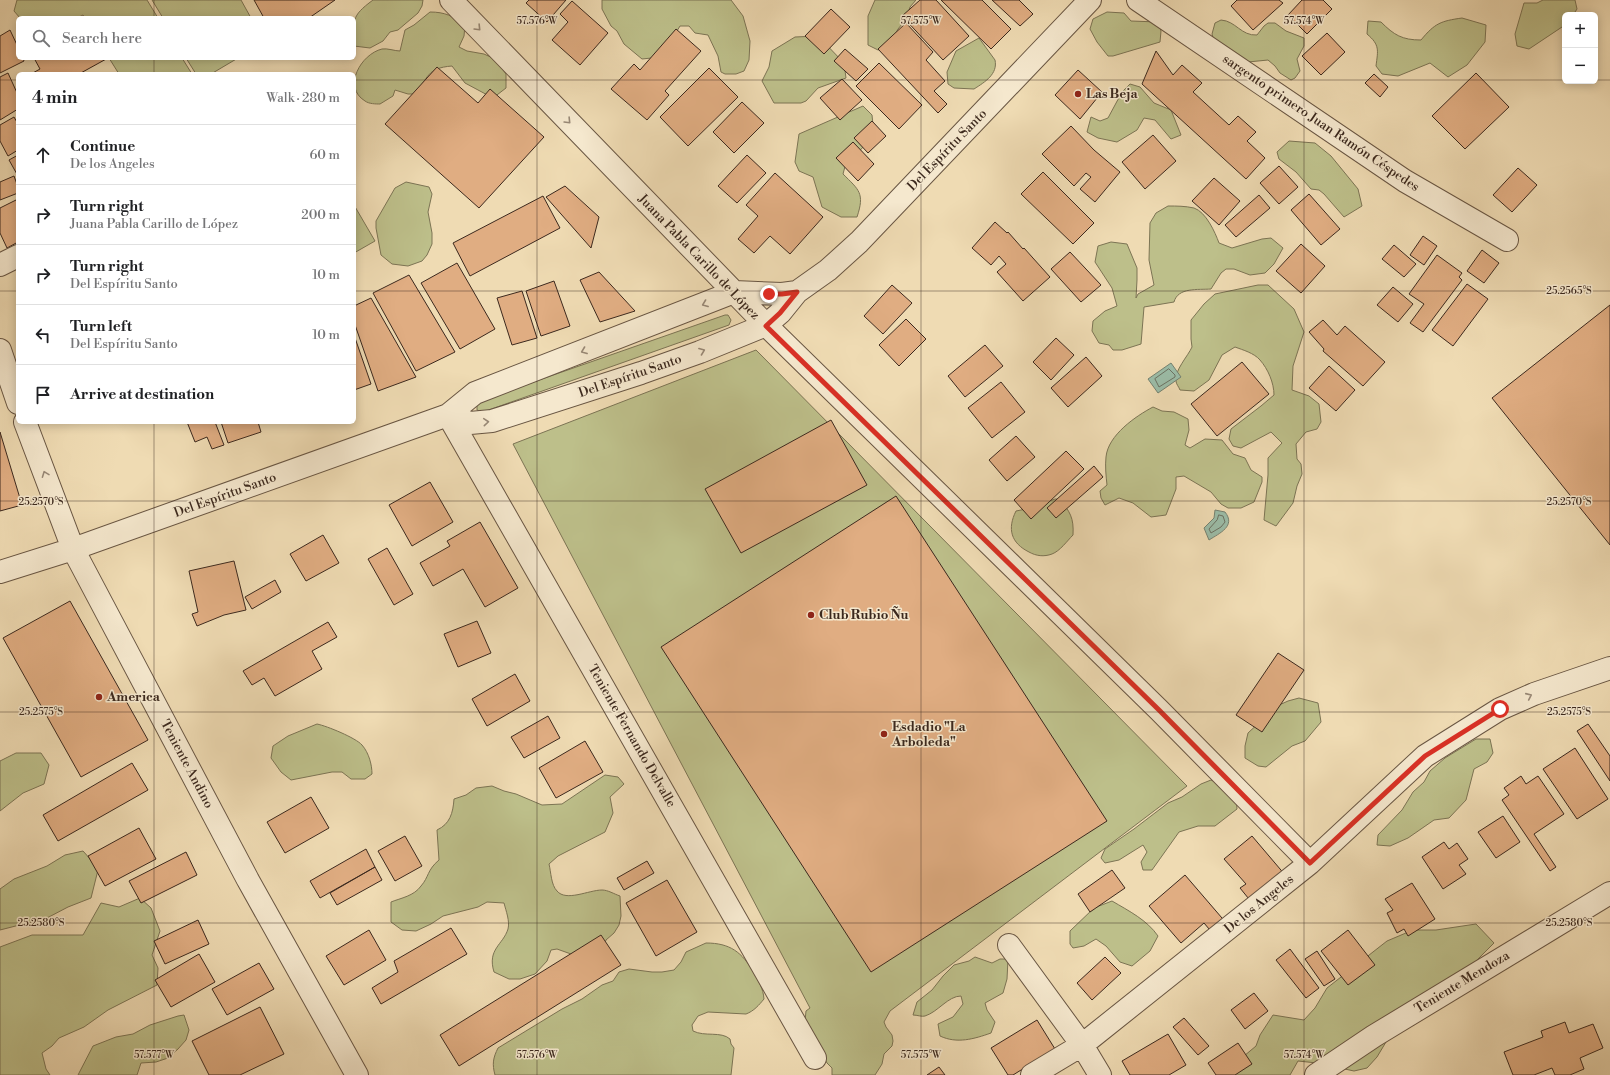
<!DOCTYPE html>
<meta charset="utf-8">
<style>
:root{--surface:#fff;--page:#f6f6f6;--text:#202124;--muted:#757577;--line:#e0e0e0}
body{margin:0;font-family:"Libre Bodoni",serif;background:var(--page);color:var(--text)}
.controls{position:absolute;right:12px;top:12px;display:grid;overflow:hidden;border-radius:6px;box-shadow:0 2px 10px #0003}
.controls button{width:36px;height:36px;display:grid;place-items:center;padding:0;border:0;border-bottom:1px solid var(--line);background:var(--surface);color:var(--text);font:20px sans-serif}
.stop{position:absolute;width:12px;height:12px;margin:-9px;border:3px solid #d93025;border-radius:50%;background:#fff}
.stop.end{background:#d93025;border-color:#fff;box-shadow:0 1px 4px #0008}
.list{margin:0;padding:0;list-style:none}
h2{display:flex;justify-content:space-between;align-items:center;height:52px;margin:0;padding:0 16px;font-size:17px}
h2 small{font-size:13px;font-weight:400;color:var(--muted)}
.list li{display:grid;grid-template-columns:26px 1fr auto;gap:12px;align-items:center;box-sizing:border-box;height:60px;padding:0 16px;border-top:1px solid var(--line)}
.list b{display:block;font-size:15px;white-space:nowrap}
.list p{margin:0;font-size:13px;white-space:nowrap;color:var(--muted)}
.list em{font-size:13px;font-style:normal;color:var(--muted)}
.icon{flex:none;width:22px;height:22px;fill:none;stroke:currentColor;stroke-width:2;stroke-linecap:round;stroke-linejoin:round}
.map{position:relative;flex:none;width:1610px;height:1075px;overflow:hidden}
.search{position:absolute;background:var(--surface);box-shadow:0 2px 10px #0003;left:16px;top:16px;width:340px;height:44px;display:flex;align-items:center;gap:10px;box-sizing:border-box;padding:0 14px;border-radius:6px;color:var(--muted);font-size:15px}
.panel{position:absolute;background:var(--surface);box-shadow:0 2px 10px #0003;left:16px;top:72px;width:340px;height:352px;border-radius:6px}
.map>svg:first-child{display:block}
</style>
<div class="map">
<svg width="1610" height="1075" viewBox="0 0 1610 1075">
<rect width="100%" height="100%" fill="#efdbb3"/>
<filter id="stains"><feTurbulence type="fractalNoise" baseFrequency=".005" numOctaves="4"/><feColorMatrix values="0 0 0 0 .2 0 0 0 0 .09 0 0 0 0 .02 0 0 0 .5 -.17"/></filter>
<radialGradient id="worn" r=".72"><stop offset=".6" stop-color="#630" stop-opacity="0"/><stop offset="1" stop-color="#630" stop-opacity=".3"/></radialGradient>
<path fill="#bdbf8a" stroke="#7c7454" d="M17 0H147L158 18H85L83 15 77 18H20L14 11Z
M152 0H241L251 18H163Z
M373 0H423L422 6 418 13 398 30 390 32 383 41 370 48 354 46C354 20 350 17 373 0Z
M602 0H731L743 16 750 41 749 60 744 71 736 74H725L721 72 718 56 708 35 695 33 689 26H680L661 57 642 59 624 44 617 31 611 26 602 9Z
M875 0H916L910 7 907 18 898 29 889 46 878 50 868 45V16Z
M1543 0H1575L1577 9 1573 15H1565V25L1529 49 1517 46 1515 34 1524 3H1537Z
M430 12C445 12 453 16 465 25L464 36 459 47 467 51 484 54 495 59 506 74V88L493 98 465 83 452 66C426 68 429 78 414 94H408L395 90 393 96 380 104C376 104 369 104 365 101 342 87 361 54 382 49 387 48 395 51 400 51L405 30 414 25Z
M1107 12 1124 13 1131 21 1158 22 1161 31 1160 42 1113 56H1108L1097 42 1090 29 1093 19Z
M1462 18 1486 25 1485 42 1467 65 1448 77 1430 63 1398 76 1382 74 1376 66C1378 50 1380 45 1367 34L1368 21 1381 22C1394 35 1402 40 1421 40 1435 23 1441 21 1462 18Z
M1221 20C1236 21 1241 36 1257 35L1264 26 1268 23H1275L1286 31 1304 38V46L1297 59 1300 71 1295 78 1291 80 1280 73 1275 66 1268 60 1238 63 1214 41 1212 34 1215 23Z
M818 36 844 63 846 78 818 88 806 101 801 103H774L762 81 769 67 772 51 795 37Z
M979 38 995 60C998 74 985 82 974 89L954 88 948 84 947 72 956 51Z
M109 58H182L192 74H119Z
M186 58H238L211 74H196Z
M1130 84 1140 87 1154 103 1171 110 1181 135 1171 139 1155 120 1144 118 1137 130 1117 142 1098 138 1087 132 1091 117 1100 121 1108 118 1122 92Z
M863 106 872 115 874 135 854 157 847 159 843 174C859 190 865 193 857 217H841L822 207 813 177 799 171 795 162 799 134Z
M1289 141 1315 143 1331 156 1358 189 1362 206 1344 217 1324 194 1319 190 1311 189 1296 172 1279 159 1277 152Z
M406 182 429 187 432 194 428 212 432 233V244L427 255 422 261 408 266 392 264 381 255 376 228V221L395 188Z
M354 205 375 241 354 253Z
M1168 206C1177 206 1185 206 1194 208 1206 212 1215 232 1219 243L1232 248 1262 239 1271 238 1283 248 1274 264 1265 273 1250 275 1234 269H1226L1221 273 1211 289C1198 290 1178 287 1174 302L1144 307 1141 344 1122 350H1113L1109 345 1099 343 1092 331 1093 321 1105 311 1117 306 1112 288 1095 262 1098 246 1111 242 1127 244 1137 268V280L1136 298 1138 294 1154 285 1149 260 1150 223 1156 213Z
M1258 285H1268L1294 309 1304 332 1293 366 1292 390 1309 396 1319 404 1321 422 1317 429 1306 432 1296 444 1297 459 1301 464 1302 474 1297 486 1293 503 1276 526 1264 520 1268 475V458L1282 443 1271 432 1241 448 1233 446 1229 439 1231 429 1261 406 1274 395C1274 383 1268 369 1260 360 1254 353 1243 350 1235 347L1222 355 1209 380 1194 391 1180 390C1179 387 1176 384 1176 381 1174 371 1188 356 1192 347L1191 339V320L1204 304 1215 294Z
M725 315H728L731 320 729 325 483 412 477 410V404L479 401Z
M756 350 1187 786 890 1011 884 1022 886 1027 892 1035 893 1041 892 1046 884 1054 882 1064 875 1075H832V1068L827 1063 805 1021 806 1011 810 1008 513 444Z
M1153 407 1162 411 1174 412 1188 419 1189 430 1185 445 1190 448 1205 439 1222 440 1233 454 1245 458 1251 470 1262 477V482L1254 502 1241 508H1228L1221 504 1211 492 1184 476 1176 477V489L1166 515 1151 517 1133 503 1119 498 1105 505 1101 498 1100 491 1107 485C1106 476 1105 466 1106 457 1108 435 1136 416 1153 407Z
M1055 499H1059C1070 511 1074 518 1073 535 1067 541 1060 551 1052 554 1044 557 1036 556 1029 552 1011 543 1007 529 1016 511L1026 509Z
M1299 698 1318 703 1321 722 1305 741 1292 746 1266 767 1258 766 1245 758V746L1248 733 1277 706 1288 701Z
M317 724C327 726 356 738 362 745 369 753 372 765 372 774L365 779H351L342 772H332L291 780 281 772 271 758 273 746 288 736Z
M1476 739H1490L1493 753 1487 762 1474 769 1466 800 1449 818 1434 820 1408 838 1390 846 1377 845 1378 835 1402 810 1413 792 1424 782 1430 771 1445 758Z
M16 753H41L49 765 44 784 23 793 0 811V761Z
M605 775 618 777 624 784 610 797 613 813 605 832 558 856 549 864C551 872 551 885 557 891 566 902 589 890 602 890 608 890 614 894 620 896L621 916 619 925 614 933 606 940 601 953 571 954 557 949 551 950 547 961 535 974 520 979H509L494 972C487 949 503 945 508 929 510 921 506 911 504 903L487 902 478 907 443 916 431 924 416 931 402 930 391 922V902C401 898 414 896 421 886 429 877 427 870 439 860L437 830C450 824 453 813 454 799L466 795 476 788 492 786 504 791 516 794 542 805 562 804Z
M1211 780 1224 786 1236 796 1237 809 1215 826H1198L1179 832 1152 870H1143L1141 862 1147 852 1143 845 1119 860 1105 863 1101 858 1105 849 1134 829 1168 803 1182 797 1201 784Z
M83 851 92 861 98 870 91 898 68 907 47 918 0 930V889L14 879 47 866 65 855Z
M140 898 151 908 160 931 152 955 158 968 157 985 108 1010 84 1027 59 1038 52 1046 42 1053 46 1069 50 1075H0V947L32 935H83L101 903 119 907Z
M1112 901C1129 911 1147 920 1158 936L1150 951 1132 966 1120 962 1106 946 1096 939 1084 946 1073 948 1070 944V931L1094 908Z
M1476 924 1494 943 1457 980 1392 1032 1377 1057 1367 1068 1354 1071 1317 1063 1298 1061 1290 1075H1226V1071L1256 1046 1260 1035 1273 1015 1304 1020 1315 1008 1327 988 1387 941 1413 930H1436Z
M706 943C730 943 742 952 754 973 759 982 763 988 764 999 759 1005 754 1011 746 1014L708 1012 698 1016 692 1025 693 1031C705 1037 721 1031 730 1039L731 1044 734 1048 731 1075H495C492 1064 493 1058 498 1048L562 1009 582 999 602 985 613 981 619 972 629 969 652 972H662L674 970 681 962 686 952Z
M975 957 992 963 1000 959H1008L1007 979 1003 993 985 1003 987 1010 995 1022 991 1033C974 1039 957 1044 940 1036L938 1024 953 1017 963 1004 961 996C948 996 938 1012 925 1016 922 1017 917 1015 913 1015L917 1002 932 990 943 976 954 965 969 961Z
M184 1015 189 1030 186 1040 178 1049 168 1058 156 1062 141 1063 137 1075H78L93 1046 116 1037 133 1034 150 1025 178 1016Z"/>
<path fill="#9bbca7" stroke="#758170" d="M1171 363 1181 377 1158 393 1148 379Z
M1215 510 1225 512C1236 526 1220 533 1209 540L1204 528 1214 518Z"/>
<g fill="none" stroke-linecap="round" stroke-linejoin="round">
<path stroke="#6c7262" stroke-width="1" d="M1169 369 1175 375V377L1159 387 1155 379Z
M1219 515 1223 516 1225 522 1221 527 1211 533 1209 529 1217 520Z"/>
</g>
<path fill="#e0ad82" stroke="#3c291e" d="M254 0H335L309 18H264Z
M529 0H566L547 22 526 3Z
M920 0H936L969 36 943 60 902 16Z
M941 0H982L1011 29 991 49Z
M992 0H1019L1033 14 1020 26Z
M1237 0H1279L1283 3 1253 30 1231 6Z
M1302 0H1323L1332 9 1307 34 1288 15Z
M572 1 608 33 580 65 552 40 568 22 560 14Z
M831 9 850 27 824 54 805 36Z
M906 23 933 52 926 60 945 81 934 91 947 104 938 113 878 49Z
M676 29 701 51 665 91 669 95 647 120 611 89 634 64 640 70Z
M10 30 18 47V58H23L24 61 0 73V36Z
M1327 33 1345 52 1321 75 1302 56Z
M845 49 868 69 856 81 834 61Z
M1156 51 1173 75 1182 65 1202 83 1193 92 1229 125 1238 116 1256 132 1247 141 1265 158 1246 179 1142 84Z
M34 58H108L79 74H31L40 69Z
M879 63 922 105 899 129 856 86Z
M437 67 478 103 490 89 544 137 479 208 385 124Z
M709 68 738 97 688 146 660 117Z
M1078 70 1102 92 1080 119 1055 95Z
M8 73 18 95V109L0 120V77Z
M1476 73 1509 107 1465 149 1432 116Z
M1374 74 1388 87 1380 97 1365 83Z
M842 79 862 100 840 120 820 98Z
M742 102 764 123 734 153 713 132Z
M14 117 18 124V150L8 156 0 141V125Z
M872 121 886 136 868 153 854 138Z
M1071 126 1094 150 1120 172 1095 202 1080 189 1091 177 1086 173 1074 186 1042 154Z
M1153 135 1176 161 1145 189 1122 162Z
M853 142 874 164 858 181 836 158Z
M18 155V176L9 160Z
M747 155 766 173 737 203 718 186Z
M1279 166 1298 187 1279 204 1260 183Z
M1518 168 1537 185 1512 212 1493 195Z
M1043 172 1094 223 1073 244 1021 194Z
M775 173 823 217 790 254 770 236 754 253 738 239 758 216 746 205Z
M14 176 18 187V193L0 200V182Z
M1214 178 1240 201 1219 225 1192 201Z
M565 186 599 217 591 248 546 197Z
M1309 194 1340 229 1321 245 1291 210Z
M1259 195 1270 208 1236 237 1225 225Z
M543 196 560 228 470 276 453 243Z
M16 200 18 204V242L7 248 0 233V208Z
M995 222 1007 233 1008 232 1023 249 1024 248 1050 277 1023 301 997 272 1006 264 999 256 991 265 972 248Z
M1423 236 1437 246 1424 265 1410 255Z
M1301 244 1325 266 1301 293 1276 271Z
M1394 245 1416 264 1404 277 1382 259Z
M1482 250 1499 263 1484 283 1467 271Z
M1070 252 1101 285 1081 302 1051 269Z
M1437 255 1462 273 1459 277 1462 280 1423 332 1410 323 1424 304 1409 294Z
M457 263 495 329 460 349 421 283Z
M599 272 635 311 600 322 580 280Z
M409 275 455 352 416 371 373 293Z
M554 281 570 326 541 336 526 291Z
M1467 284 1488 299 1453 346 1432 330Z
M892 285 912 303 883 334 864 316Z
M1393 287 1413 304 1398 322 1377 305Z
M522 291 537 338 512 345 497 298Z
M371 298 416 377 378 391 354 322V306Z
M1610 305V545L1492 398Z
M906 319 926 339 899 366 879 345Z
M1323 320 1337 335 1345 326 1385 362 1363 386 1323 351 1324 349 1309 332Z
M354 335 371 384 354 390Z
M1056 338 1074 355 1051 380 1033 362Z
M985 345 1003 366 965 397 948 376Z
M1086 357 1102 376 1068 407 1051 388Z
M1242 362 1269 394 1217 436 1191 404Z
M1329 366 1355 390 1336 411 1309 388Z
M1001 382 1025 412 992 438 968 408Z
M831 420 867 485 741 553 705 489Z
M187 422H215L224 445 212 449 207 437 195 442Z
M221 422H258L261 432 228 443Z
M0 432 22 505 0 511Z
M1016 436 1035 457 1007 481 989 460Z
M1066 451 1084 469 1031 519 1014 500Z
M1094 466 1103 477 1056 518 1047 508Z
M430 482 453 522 412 546 389 505Z
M896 496 1107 821 871 972 661 647Z
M480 522 518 588 485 607 463 569 433 586 420 563 450 546 447 541Z
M323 535 339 563 306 581 290 554Z
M387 548 413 594 394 605 368 559Z
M234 561 246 610 224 615 197 626 192 614 198 612 189 571Z
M275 580 281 592 252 609 245 597Z
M70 601 148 740 81 777 3 638Z
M477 621 491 653 458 667 444 634Z
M328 622 337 637 312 651 322 669 275 696 264 678 252 685 243 671Z
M1278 653 1304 670 1262 732 1236 715Z
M515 674 530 701 487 726 472 699Z
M548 716 560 738 524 758 511 737Z
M1588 724 1610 756V781L1577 731Z
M585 741 603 772 556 798 539 768Z
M1575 748 1608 799 1577 819 1543 769Z
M132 763 148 790 58 841 43 815Z
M1521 776 1526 784 1538 776 1564 814 1534 834 1556 867 1550 871 1502 800 1509 795 1504 788Z
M311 797 329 828 285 853 267 822Z
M1503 816 1520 842 1496 858 1478 832Z
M139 828 156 859 105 886 88 856Z
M405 836 422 866 395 881 378 851Z
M1252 836 1286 876 1253 904 1240 888 1246 884 1224 859Z
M1444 842 1449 849 1457 843 1468 859 1459 865 1466 874 1443 889 1422 857Z
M366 849 375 867 320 898 310 881Z
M186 852 197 875 141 903 129 881Z
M647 861 654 873 624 890 617 878Z
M375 867 382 880 337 905 330 893Z
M1112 870 1125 888 1090 912 1078 894Z
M1185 875 1228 925 1215 936 1204 923 1181 943 1149 906Z
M667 880 697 932 656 956 626 903Z
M1412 883 1435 919 1408 936 1404 929 1397 933 1387 913 1393 910 1385 899Z
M198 920 209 944 165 964 154 941Z
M451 928 467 954 381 1004 372 988 398 972 394 961Z
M369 930 386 960 344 985 326 956Z
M1348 930 1375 965 1348 985 1321 951Z
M601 935 621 965 459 1066 440 1035Z
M1290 949 1319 988 1306 998 1276 960Z
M1317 951 1335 979 1324 986 1305 959Z
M199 954 215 982 171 1007 155 980Z
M1105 957 1121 973 1092 1000 1077 983Z
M259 963 274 989 227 1015 212 989Z
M1254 993 1268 1011 1245 1029 1231 1010Z
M260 1007 284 1054 240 1075H209L192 1041Z
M1184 1018 1209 1046 1198 1055 1173 1027Z
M1037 1020 1055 1049 1013 1075H1008L991 1048Z
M1565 1022 1569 1033 1593 1024 1603 1048 1580 1058 1584 1069 1570 1075H1555L1552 1068 1534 1075H1513L1504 1052 1543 1037 1541 1031Z
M1168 1034 1186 1065 1169 1075H1130L1122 1061Z
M1238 1043 1252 1064 1235 1075H1216L1208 1063Z
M939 1067 945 1075H927Z"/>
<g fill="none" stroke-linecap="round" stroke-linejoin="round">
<g stroke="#695643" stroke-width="24">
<path id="street" d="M451 0 766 325 1159 710 1310 863
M1138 0 1405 181 1507 240
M0 265 18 256
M0 350 18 403
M448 415 470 423 492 421 641 373 700 352 766 325 780 313 797 292 828 270 859 242 1090 0
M448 415 815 1058
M25 422 73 549 248 880 357 1075
M0 572 73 549 448 415 475 393 734 292 782 294 797 292
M1009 945 1082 1045 1100 1075
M1032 1075 1082 1045 1310 863 1425 756 1500 709 1534 694 1610 668
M1316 1075 1374 1036 1610 893"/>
</g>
<use href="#street" stroke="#f5e8ce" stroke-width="22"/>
</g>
<defs><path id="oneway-chevron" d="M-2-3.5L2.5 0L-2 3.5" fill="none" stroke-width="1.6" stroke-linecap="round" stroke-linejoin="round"/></defs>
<g stroke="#988876">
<use href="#oneway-chevron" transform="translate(478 28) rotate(46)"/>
<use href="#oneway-chevron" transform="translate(568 121) rotate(46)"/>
<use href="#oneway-chevron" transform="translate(705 304) rotate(159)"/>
<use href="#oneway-chevron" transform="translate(584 351) rotate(159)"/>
<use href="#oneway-chevron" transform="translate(702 351) rotate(-21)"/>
<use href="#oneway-chevron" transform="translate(486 422) rotate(-5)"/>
<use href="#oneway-chevron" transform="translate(45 474) rotate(-111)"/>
<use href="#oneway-chevron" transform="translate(1529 696) rotate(-24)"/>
</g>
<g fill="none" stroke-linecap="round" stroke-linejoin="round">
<path stroke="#d93025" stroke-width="5" d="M769 294H782L797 292 780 313 766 326 1159 710 1310 863 1425 756 1500 709"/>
</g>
<path fill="none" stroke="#3c291e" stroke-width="1" stroke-opacity="0.45" d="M154 0V18M537 0V1075M921 0V1075M1304 0V1075M154 58V74M0 80H18M354 80H1565M1595 80H1610M0 291H18M354 291H1610M154 422V1075M0 501H1610M0 712H1610M0 923H1610"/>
<g fill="#8f2418" stroke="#f5e8ce" stroke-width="1.5">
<circle cx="1078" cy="94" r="4"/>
<circle cx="811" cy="615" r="4"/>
<circle cx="99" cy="697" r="4"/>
<circle cx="884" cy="734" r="4"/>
</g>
<g text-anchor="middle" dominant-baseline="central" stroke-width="3" stroke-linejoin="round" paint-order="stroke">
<g font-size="13" font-weight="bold" fill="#3c291e" stroke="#f5e8ce" text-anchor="start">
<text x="1086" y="94">Las Beja</text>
<text x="819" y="615">Club Rubio Ñu</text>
<text x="107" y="697">America</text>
<text x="892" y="727">Esdadio "La<tspan x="892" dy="15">Arboleda"</tspan></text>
</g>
<g font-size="13" fill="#3c291e" stroke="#f5e8ce">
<text transform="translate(1321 123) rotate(34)">sargento primero Juan Ramón Céspedes</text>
<text transform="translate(947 150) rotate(-46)">Del Espíritu Santo</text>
<text transform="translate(699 257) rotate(46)">Juana Pabla Carillo de López</text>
<text transform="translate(630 376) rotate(-19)">Del Espíritu Santo</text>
<text transform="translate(225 495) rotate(-20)">Del Espíritu Santo</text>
<text transform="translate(632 736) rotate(60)">Teniente Fernando Delvalle</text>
<text transform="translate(187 764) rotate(62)">Teniente Andino</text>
<text transform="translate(1259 904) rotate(-39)">De los Angeles</text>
<text transform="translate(1462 982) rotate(-31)">Teniente Mendoza</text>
</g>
</g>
<g font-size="10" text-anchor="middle" fill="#3c291e" stroke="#f5e8ce" stroke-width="3" stroke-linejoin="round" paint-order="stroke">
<text x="537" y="24">57.576°W</text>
<text x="921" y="24">57.575°W</text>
<text x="1304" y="24">57.574°W</text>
<text x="1569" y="294">25.2565°S</text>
<text x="41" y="505">25.2570°S</text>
<text x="1569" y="505">25.2570°S</text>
<text x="41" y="715">25.2575°S</text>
<text x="1569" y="715">25.2575°S</text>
<text x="41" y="926">25.2580°S</text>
<text x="1569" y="926">25.2580°S</text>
<text x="154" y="1058">57.577°W</text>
<text x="537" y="1058">57.576°W</text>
<text x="921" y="1058">57.575°W</text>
<text x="1304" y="1058">57.574°W</text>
</g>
<rect width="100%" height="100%" filter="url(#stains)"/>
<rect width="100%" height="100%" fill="url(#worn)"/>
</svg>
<div class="controls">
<button>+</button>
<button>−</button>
</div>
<div class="stop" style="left:1500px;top:709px"></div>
<div class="stop end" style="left:769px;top:294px"></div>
<div class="search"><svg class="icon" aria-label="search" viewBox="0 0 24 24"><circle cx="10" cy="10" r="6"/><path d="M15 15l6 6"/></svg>Search here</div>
<section class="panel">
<h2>4 min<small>Walk · 280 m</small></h2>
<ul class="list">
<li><svg class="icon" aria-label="ahead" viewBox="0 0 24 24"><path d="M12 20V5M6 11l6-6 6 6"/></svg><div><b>Continue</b><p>De los Angeles</p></div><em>60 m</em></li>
<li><svg class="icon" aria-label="right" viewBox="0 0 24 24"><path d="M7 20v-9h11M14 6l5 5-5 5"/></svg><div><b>Turn right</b><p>Juana Pabla Carillo de López</p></div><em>200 m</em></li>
<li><svg class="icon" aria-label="right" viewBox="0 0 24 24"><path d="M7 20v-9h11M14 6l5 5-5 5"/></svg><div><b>Turn right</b><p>Del Espíritu Santo</p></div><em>10 m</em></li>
<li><svg class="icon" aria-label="left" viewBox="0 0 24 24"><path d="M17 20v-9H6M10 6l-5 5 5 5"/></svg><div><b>Turn left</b><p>Del Espíritu Santo</p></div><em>10 m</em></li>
<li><svg class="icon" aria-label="arrive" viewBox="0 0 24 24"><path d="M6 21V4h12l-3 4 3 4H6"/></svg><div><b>Arrive at destination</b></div></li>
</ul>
</section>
</div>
